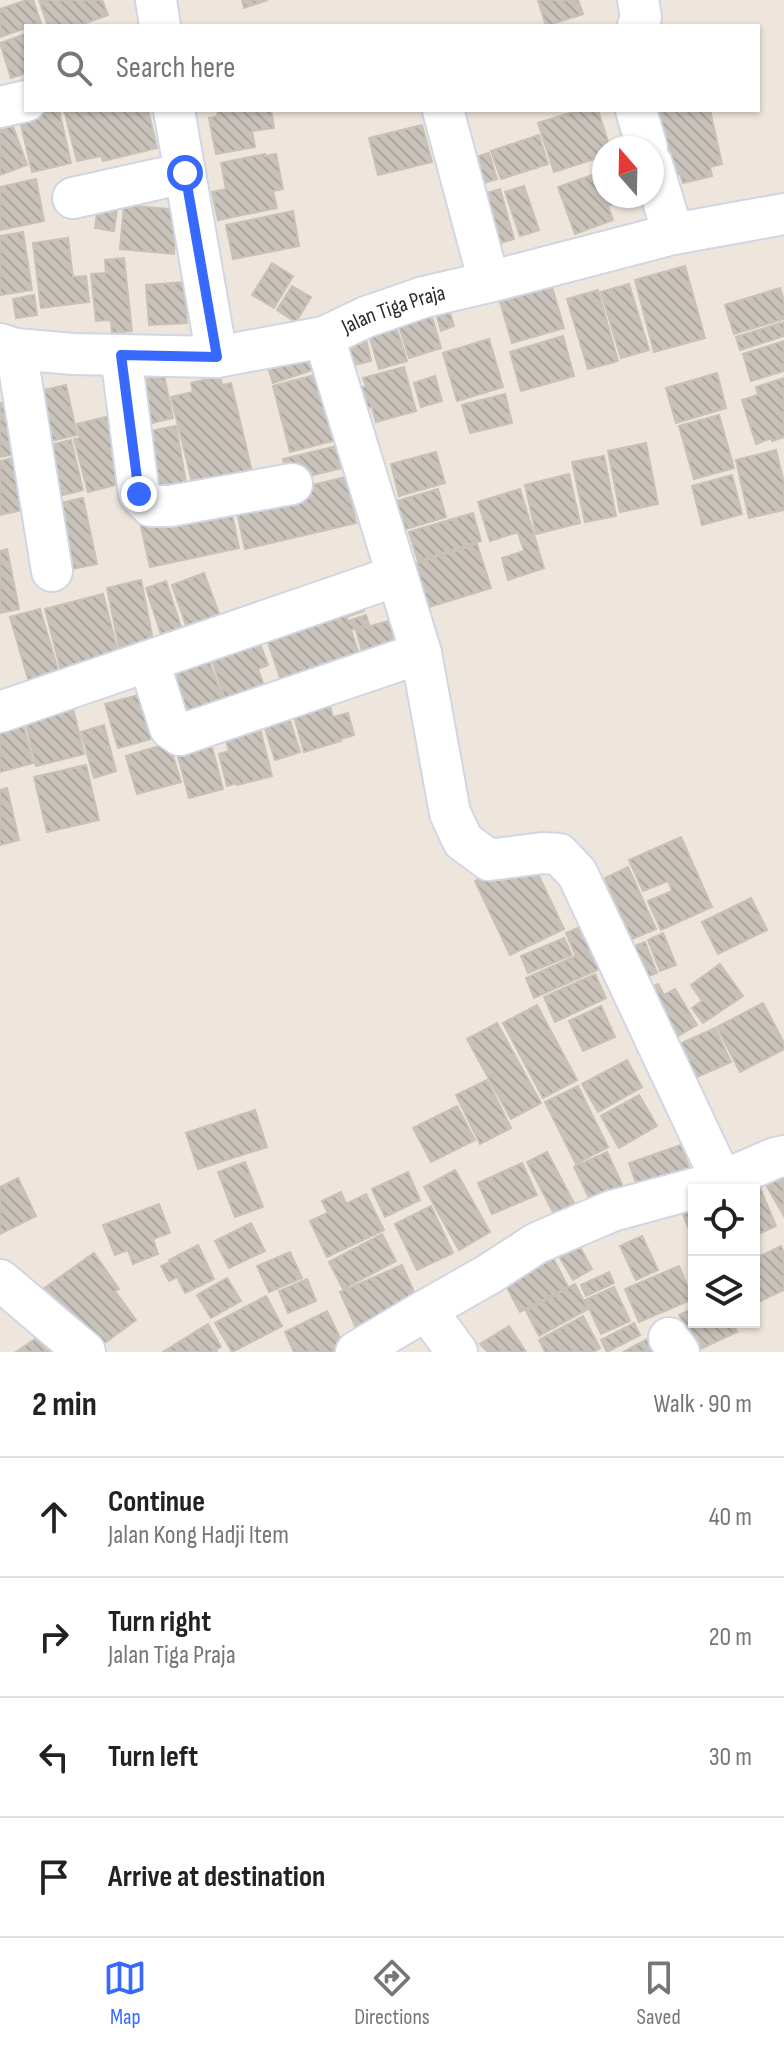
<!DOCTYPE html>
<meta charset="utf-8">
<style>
:root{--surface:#fff;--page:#f6f6f6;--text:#222;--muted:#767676;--line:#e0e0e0;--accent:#3769ff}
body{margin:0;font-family:"Sofia Sans Condensed",sans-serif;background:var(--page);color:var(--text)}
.controls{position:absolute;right:24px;bottom:24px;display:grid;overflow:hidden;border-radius:0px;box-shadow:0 2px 6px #0004}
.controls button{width:72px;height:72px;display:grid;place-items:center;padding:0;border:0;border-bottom:2px solid var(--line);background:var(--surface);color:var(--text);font:40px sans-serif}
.compass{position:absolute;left:592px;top:136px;width:72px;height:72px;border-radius:50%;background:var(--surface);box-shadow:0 2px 6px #0004;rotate:340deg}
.stop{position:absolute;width:24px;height:24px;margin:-18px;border:6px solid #3769ff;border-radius:50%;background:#fff}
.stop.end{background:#3769ff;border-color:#fff;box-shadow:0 2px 8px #0008}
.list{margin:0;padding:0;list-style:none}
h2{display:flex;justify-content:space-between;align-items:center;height:104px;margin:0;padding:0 32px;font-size:34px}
h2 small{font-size:26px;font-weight:400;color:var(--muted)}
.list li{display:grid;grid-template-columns:52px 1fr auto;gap:24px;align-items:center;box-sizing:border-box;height:120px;padding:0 32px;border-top:2px solid var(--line)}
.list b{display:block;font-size:30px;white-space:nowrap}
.list p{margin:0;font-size:26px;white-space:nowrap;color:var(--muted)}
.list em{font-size:26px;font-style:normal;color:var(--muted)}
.icon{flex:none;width:44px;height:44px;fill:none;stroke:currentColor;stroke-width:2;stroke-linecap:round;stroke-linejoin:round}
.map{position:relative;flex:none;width:784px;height:1352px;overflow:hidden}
.search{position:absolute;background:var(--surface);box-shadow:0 2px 6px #0004;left:24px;right:24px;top:24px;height:88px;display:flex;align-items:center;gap:20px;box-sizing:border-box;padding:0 28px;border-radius:0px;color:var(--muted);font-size:30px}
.sheet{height:584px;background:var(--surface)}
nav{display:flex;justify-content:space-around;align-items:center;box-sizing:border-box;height:112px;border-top:2px solid var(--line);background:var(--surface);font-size:22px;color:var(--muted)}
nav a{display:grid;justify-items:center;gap:4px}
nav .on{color:var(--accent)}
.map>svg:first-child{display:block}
</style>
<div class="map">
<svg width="784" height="1352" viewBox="0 0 784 1352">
<defs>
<pattern id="building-back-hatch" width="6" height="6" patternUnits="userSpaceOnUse" patternTransform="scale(2)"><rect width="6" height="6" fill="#c9c2bb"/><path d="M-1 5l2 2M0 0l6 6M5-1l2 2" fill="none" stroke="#ada7a1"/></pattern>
</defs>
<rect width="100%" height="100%" fill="#eee5dc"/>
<path fill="url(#building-back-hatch)" stroke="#c9c1b5" stroke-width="2" d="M27 0H33L41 23 26 26V28L0 37V9Z
M39 0H102L108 15 78 26H48Z
M242 0H268L244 8Z
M538 0H578L583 14 546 26Z
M26 34V73L11 78 0 43Z
M26 110H59L71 163 32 172 18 112Z
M64 110H148L157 148 103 161 101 156 77 161Z
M217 110H271L274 128 252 131 255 147 216 154 209 118 218 116Z
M580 110H598L610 148H604V156L554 172 538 123Z
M644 110H710L722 164 710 167 712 176 683 183 680 174 660 179Z
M11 121 27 165 0 175V125Z
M422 125 432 162 378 175 369 138Z
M539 135 548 164 501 179 491 151Z
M489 153 497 179 467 188 459 162Z
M265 154V156L276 154 283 189 273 191 277 208 218 220 212 192 226 189 221 163Z
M604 171V196H622L624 200 608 206 613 220 575 234 558 187Z
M36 179 44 221 0 230V187Z
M524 186 539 230 520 236 505 192Z
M500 189 514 239 484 248 470 198Z
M99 199 118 201 114 231 95 228Z
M124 205 178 210 174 254 120 249Z
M293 211 299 246 233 259 226 225Z
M23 232 32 290 0 295V236Z
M68 238 73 277 86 276 89 302 41 308 33 243Z
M124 258 132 331 112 333 111 320 96 321 91 274 106 273 105 260Z
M272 263 293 276 274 308 252 295Z
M685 266 705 338 654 352 635 280Z
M184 282 187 323 149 325 146 285Z
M629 284 649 350 621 358 601 292Z
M292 286 311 297 296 322 277 310Z
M552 287 564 328 512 343 500 302Z
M780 288 784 301V319L734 334 725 305Z
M598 290 618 361 588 369 567 299Z
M34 295 37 315 16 318 13 299Z
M447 303 454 326 441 331 434 307Z
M429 306 441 348 409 358 396 316Z
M393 317 407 361 379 369 366 325Z
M784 322V336L740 350 736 337Z
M365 335 371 361 341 368 335 342Z
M563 336 574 376 521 391 510 352Z
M489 339 503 387 457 401 443 353Z
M784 341V371L751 381 743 354Z
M304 346 312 370 273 383 265 359Z
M404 367 416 411 376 422 372 407 360 410 355 389 366 386 363 378Z
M717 373 726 408 676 423 666 388Z
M319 374 336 440 290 452 273 386Z
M164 375 173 418 139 426 129 383Z
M220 376 222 385 231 383 253 476 194 490 171 397 193 392 191 383Z
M435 376 442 401 421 407 414 383Z
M784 378V437L772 441V438L756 444 742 400 758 395 756 387Z
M66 385 77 435 37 444 26 394Z
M505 394 512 423 470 433 462 405Z
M16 401 25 452 0 457V403Z
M719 415 734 468 694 479 679 426Z
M110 416 134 480 88 492 74 439 80 438 77 424Z
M176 426 187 488 146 496 135 434Z
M71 440 83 490 47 499 34 449Z
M646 443 658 504 620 512 608 451Z
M337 446 342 468 288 481 283 459Z
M776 450 784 483V510L749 518 736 460Z
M436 452 445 483 399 496 391 464Z
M25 455 36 507 0 515V461Z
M604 456 616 516 585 522 572 462Z
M569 474 580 523 536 534 525 485Z
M732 475 742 514 702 525 692 486Z
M346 477 356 523 245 549 235 503Z
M438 489 446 517 396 532 387 504Z
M520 489 544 568 508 580 502 558 524 551 518 532 490 541 478 502Z
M83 498 97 564 57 572 42 507Z
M229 499 239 548 150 567 139 518Z
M473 513 481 541 418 561 409 532Z
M477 544 491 588 429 607 415 564Z
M7 549 19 609 0 613V551Z
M204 573 221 619 188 631 172 585Z
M141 580 153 640 119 647 107 588Z
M166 581 182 630 162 637 146 588Z
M357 592 364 611 346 617 348 621 366 615 369 624 351 630 362 663 284 689 266 637Z
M103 594 120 660 62 675 45 609Z
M40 609 60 677 30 686 10 617Z
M396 619 406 650 365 662 356 630Z
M256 633 268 665 258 669 264 686 225 699 208 648Z
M205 650 226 707 174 726 153 669Z
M150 692 162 736 118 748 105 704Z
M328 699 333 717 348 713 354 735 340 739 341 741 304 752 292 709Z
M71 700 84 754 36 766 23 712Z
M285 705 300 752 275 760 260 713Z
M21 716 33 763 0 772V721Z
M257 717 272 776 237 785V783L227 786 219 754 229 751 222 726Z
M104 725 116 771 94 778 81 732Z
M208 732 223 789 189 798 174 741Z
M169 743 181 782 137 794 126 756Z
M86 765 99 820 47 832 34 777Z
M7 788 19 840 0 845V790Z
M681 837 712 907 661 930 648 901 672 891 668 881 643 891 629 860Z
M529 855 564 929 510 955 475 881Z
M628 867 656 929 632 939 605 878Z
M751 898 767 930 718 954 702 922Z
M587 924 606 966 534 998 526 978 576 956 566 933Z
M663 933 676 965 660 971 648 940Z
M564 938 572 955 528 973 521 956Z
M645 942 657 973 631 983 619 952Z
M720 964 743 996 703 1023 692 1008 702 1001 691 985Z
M595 974 606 998 555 1022 544 997Z
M658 984 664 995 675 989 697 1025 664 1044 641 994Z
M763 1003 784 1043V1049L740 1072 717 1027Z
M537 1005 577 1080 543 1098 503 1023Z
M601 1006 615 1037 583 1051 569 1021Z
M497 1023 541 1103 511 1119 467 1039Z
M715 1028 731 1062 679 1085 664 1051Z
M627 1060 642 1087 598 1112 582 1084Z
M487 1080 511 1128 480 1144 456 1095Z
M578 1086 608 1147 576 1164 545 1102Z
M639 1095 657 1126 619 1148 601 1116Z
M457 1106 475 1140 431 1162 413 1128Z
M255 1110 267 1147 198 1169 186 1133Z
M681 1145 693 1178 641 1197 629 1163Z
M547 1152 574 1203 554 1214 527 1162Z
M607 1152 625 1191 593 1206 574 1167Z
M245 1162 263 1207 235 1217 218 1172Z
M522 1163 537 1195 492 1214 478 1183Z
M784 1165V1216L762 1178Z
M455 1170 490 1232 459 1250 424 1187Z
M408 1172 420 1200 385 1217 372 1189Z
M18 1178 36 1216 0 1234V1187Z
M757 1181 776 1226 754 1236V1190H735Z
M341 1192 346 1204 366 1194 384 1230 327 1257 310 1221 328 1213 322 1201Z
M159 1204 170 1233 153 1239 158 1254 133 1264 128 1250 115 1255 103 1225Z
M431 1206 453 1253 417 1270 395 1224Z
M694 1207V1241L682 1212Z
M251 1223 265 1251 229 1268 215 1241Z
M382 1234 396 1261 343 1289 329 1262Z
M642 1236 658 1270 636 1280 620 1246Z
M198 1245 214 1279 185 1293 177 1277 169 1281 161 1266 170 1262 169 1260Z
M781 1246 784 1253V1290L754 1304V1259Z
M580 1247 592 1269 573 1280 560 1258Z
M290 1252 302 1278 269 1292 257 1266Z
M94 1253 119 1289 115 1291 136 1320 99 1347 78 1317 68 1324 43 1289Z
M551 1254 568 1287 520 1312 503 1280Z
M402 1265 418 1301 356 1328 340 1292Z
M679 1266 693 1299 639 1322 625 1289Z
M609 1272 614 1283 586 1296 581 1285Z
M227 1278 241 1301 211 1318 197 1295Z
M307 1279 316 1301 288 1313 279 1291Z
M575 1284 588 1309 539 1336 526 1311Z
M614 1287 630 1321 601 1334 585 1300Z
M266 1296 282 1326 232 1352 215 1323Z
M694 1308V1322H732L737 1332 696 1351 679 1315Z
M327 1311 344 1346 331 1352H294L285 1332Z
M583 1316 600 1348 593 1352H545L539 1340Z
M634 1323 640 1335 607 1352 601 1340Z
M208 1324 221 1347 216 1350 217 1352H163Z
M509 1326 526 1352H488L480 1344Z
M53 1327 71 1352H16Z
M651 1337 659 1352H623Z"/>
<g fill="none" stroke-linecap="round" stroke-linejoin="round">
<g stroke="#d1d6e4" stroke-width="44">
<g id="street">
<path d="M156 0 160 26"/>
<path d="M638 0 641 17 638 26"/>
<path d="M0 107 26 101"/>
<path d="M174 110 217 357"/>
<path d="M443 110 489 282"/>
<path d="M636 110 647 148"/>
<path d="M652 164 673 234"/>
<path d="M73 198 185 173"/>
<path d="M324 337 421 653 450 813 463 841 489 860 543 853 559 854 577 873 722 1181 612 1211 537 1243 489 1274 426 1310 457 1352"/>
<path id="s1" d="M0 344 16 349 73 354 217 357 324 337 366 317 424 297 489 282 673 234 784 214"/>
<path d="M16 349 52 571"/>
<path d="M121 355 139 494 151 506H170L292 484"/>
<path d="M149 662 170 728 180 735 421 653"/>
<path d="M0 712 396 576"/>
<path d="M722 1181 775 1158 784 1156"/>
<path d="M0 1280 85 1352"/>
<path d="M669 1338 679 1352"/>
<path d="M356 1352 426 1310"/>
</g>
</g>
<use href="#street" stroke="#fff" stroke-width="40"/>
</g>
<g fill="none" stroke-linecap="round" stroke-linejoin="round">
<path stroke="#3769ff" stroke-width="10" d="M139 494 121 355 217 357 185 173"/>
</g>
<g text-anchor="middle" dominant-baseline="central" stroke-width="7" stroke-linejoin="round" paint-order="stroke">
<g font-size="22" fill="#2b2b2b" stroke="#fff">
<text stroke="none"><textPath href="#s1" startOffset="402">Jalan Tiga Praja</textPath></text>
</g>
</g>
</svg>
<div class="controls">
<button><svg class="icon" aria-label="locate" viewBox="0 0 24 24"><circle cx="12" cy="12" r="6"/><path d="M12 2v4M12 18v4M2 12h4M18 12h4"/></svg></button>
<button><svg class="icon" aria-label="layers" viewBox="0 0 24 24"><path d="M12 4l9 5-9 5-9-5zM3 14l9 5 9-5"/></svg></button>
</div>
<svg class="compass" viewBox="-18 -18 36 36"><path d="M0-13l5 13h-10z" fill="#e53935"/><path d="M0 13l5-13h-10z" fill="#767676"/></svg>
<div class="stop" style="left:185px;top:173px"></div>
<div class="stop end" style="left:139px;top:494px"></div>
<div class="search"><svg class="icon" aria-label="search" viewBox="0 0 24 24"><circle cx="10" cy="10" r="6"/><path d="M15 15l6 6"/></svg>Search here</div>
</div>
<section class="sheet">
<h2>2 min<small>Walk · 90 m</small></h2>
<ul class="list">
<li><svg class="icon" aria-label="ahead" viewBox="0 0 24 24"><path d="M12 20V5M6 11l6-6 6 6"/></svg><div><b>Continue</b><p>Jalan Kong Hadji Item</p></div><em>40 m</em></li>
<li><svg class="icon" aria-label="right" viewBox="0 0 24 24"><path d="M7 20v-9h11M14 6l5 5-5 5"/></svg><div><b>Turn right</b><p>Jalan Tiga Praja</p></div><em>20 m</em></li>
<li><svg class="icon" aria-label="left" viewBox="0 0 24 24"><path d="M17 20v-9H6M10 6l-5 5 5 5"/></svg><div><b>Turn left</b></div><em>30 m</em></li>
<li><svg class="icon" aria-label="arrive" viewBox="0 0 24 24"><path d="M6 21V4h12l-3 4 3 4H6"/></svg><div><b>Arrive at destination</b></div></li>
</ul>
</section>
<nav>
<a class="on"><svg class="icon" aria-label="map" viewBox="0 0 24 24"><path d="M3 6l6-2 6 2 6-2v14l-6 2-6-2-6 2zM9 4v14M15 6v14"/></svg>Map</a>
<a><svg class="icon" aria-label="directions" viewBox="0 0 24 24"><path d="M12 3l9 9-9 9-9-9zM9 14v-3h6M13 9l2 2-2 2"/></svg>Directions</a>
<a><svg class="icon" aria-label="saved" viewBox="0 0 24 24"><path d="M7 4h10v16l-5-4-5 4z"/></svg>Saved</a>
</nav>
